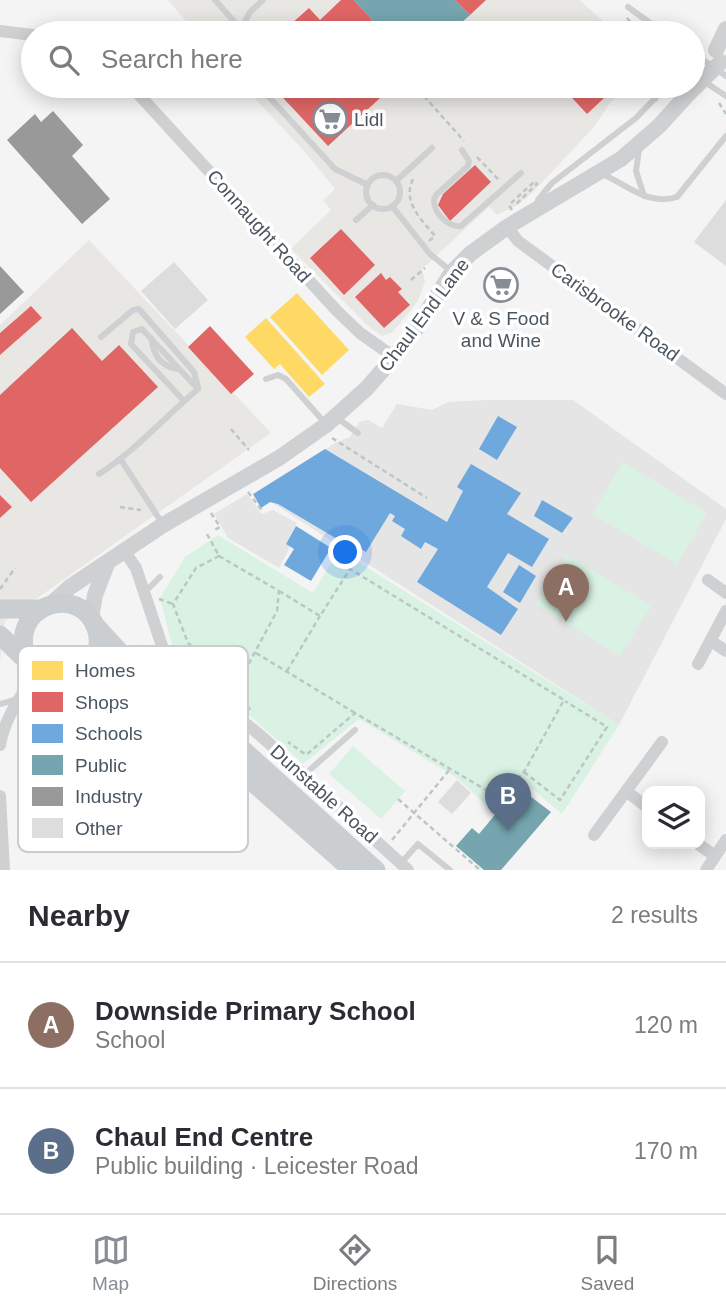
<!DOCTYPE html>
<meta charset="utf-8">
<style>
:root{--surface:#fff;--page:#f2f2f3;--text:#2b2b33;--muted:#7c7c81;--line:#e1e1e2;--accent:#868d94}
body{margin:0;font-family:Arial,sans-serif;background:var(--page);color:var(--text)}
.controls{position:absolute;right:21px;bottom:21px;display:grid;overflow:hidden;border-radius:14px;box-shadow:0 4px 18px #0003}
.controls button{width:63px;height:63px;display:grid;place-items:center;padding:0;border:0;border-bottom:2px solid var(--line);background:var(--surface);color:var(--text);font:35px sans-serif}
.you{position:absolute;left:346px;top:553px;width:24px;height:24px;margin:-18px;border:5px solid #fff;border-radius:50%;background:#1a73e8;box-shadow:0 0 0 10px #1a73e833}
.badge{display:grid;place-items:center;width:46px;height:46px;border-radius:50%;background:var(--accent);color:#fff;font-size:23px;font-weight:700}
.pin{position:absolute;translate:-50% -58px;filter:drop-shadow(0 2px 4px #0008)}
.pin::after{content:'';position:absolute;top:37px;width:24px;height:21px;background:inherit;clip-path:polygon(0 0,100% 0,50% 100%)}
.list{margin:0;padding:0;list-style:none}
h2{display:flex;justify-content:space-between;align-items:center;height:91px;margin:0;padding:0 28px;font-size:30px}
h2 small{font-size:23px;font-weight:400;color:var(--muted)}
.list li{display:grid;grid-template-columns:46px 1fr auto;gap:21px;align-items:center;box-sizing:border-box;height:126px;padding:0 28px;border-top:2px solid var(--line)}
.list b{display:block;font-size:26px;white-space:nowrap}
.list p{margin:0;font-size:23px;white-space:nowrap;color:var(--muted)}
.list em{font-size:23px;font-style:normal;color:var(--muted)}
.icon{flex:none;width:38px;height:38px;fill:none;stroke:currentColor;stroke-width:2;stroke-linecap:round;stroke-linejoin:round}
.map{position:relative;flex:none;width:726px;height:870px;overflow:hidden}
.search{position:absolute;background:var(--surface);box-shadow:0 4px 18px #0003;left:21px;right:21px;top:21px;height:77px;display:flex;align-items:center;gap:18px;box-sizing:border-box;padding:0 24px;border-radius:38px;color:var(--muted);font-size:26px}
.sheet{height:343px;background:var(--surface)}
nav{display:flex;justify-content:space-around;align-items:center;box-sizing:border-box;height:98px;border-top:2px solid var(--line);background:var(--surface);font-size:19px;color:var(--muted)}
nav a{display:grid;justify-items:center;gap:4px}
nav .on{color:var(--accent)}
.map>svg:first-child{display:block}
</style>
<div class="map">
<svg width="726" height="870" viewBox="0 0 726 870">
<rect width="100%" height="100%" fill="#f4f4f4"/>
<path fill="#e8e7e3" d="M168 0H579L617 33H196Z
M243 86H627L610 103 594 127 532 193 518 205 497 215 489 207 422 269 425 281 418 301 393 332 382 336 368 326 291 249 331 210 323 200 335 189 304 151Z
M89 240 271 433 5 621 0 662V325Z"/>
<path fill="#e6e5e6" d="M486 400H573L726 509V519L619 725 271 502 264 491 335 443 350 437 359 422 368 420 382 428 397 404 432 410 448 402Z
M247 494 262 514 273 510 297 523 286 543 290 547 279 568 228 538 214 514Z"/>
<path fill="#d9f2e3" d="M623 462 707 513 677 564 592 514Z
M218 535 313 593 339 550 619 725 562 814 523 781 496 814 457 778 359 719 303 764 243 709 181 661 174 652 160 598 185 557Z
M567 555 651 606 620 656 536 604Z
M353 746 405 791 381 819 329 774Z"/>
<path fill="#ffd966" d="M297 293 349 350 322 375 270 317Z
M266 318 325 384 309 397 280 364 274 369 245 337Z"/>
<path fill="#e06666" d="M341 0H354L384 33H281L309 8 320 20Z
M455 0H486L470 15Z
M272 86H393L328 146Z
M561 86H617L587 114Z
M475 165 491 182 450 221 438 205 443 194Z
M341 229 375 265 344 295 310 258Z
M381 273 386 280 390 277 402 289 398 292 410 305 384 328 355 297Z
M31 306 42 318 0 355V333Z
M210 326 254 374 231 394 188 347Z
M72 328 102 361 119 345 158 387 31 502 0 468V395Z
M0 495 12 507 0 518Z"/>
<path fill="#6fa8dc" d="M498 416 517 427 497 460 479 449Z
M325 449 447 522 463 491 457 487 471 464 521 493 507 514 549 539 532 567 508 553 487 587 518 609 501 635 417 582 438 549 425 542 421 549 401 536 405 529 392 521 395 516 390 513 366 552 350 543 349 546 278 504 270 502 261 508 253 494Z
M542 500 573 518 562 533 534 516Z
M296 526 331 548 311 581 284 565 294 549 286 544Z
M519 565 536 576 520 603 503 592Z"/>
<path fill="#76a5af" d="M354 0H455L470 15 450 33H384Z
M518 787 551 812 501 870H484L456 846 472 828 479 834Z"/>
<path fill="#999" d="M53 111 83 145 72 156 110 199 82 224 7 140 35 114 41 122Z
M0 266 24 292 0 314Z"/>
<path fill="#ddddde" d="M726 200V266L694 242Z
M174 262 208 300 175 329 141 291Z
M457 780 471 793 452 814 438 802Z"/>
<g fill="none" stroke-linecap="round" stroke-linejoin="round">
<path stroke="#bcc7c4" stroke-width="2.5" stroke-dasharray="5 3.5" stroke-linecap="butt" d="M627 18 639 33
M424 96 464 141
M719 103 726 114
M477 157 499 180
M413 179C402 202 421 219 435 236L429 241
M512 210 509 205 535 181 537 184 514 206
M411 280 425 268
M231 429 249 450
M332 438 427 498
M248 492 263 512
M120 507 141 510
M211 513 220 527 213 531
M207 534 219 556
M219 556 279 591 277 611 239 682 188 643 173 604 196 568Z
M0 589 15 568
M279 591 320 616 350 569 564 700 524 772 498 797 355 713 306 755 288 742
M159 599 173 604
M137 646 151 647
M256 653 355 713
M287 671 320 616
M239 682 246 705 251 710
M524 772 560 800 607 727 565 701
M398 799 480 870
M392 840 450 769"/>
<path stroke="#ced0d2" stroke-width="6" d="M215 0 240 28
M628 7 664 33
M239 33 250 12 263 0
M693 53 726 76
M693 74 726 96
M259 86 335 169 368 185
M655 99V86
M639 149 636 171 644 196
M462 150 469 161 468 166 436 195C428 208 447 228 461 226L521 173
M602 174C628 185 647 206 677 197L726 136
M366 192a17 17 0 1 1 34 0a17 17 0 1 1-34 0Z
M396 181 432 148
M392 206 430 254 452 272
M541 206 538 200 552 183 636 118 667 86
M356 220 373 205
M101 337 133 310 139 309 194 372 198 387
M151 338C154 355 159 365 177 369
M266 379 278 375 286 379 325 423
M184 401 131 344 133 332 142 329 198 389
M337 418 358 433
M121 460 162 523
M99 474C135 451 165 417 198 389
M145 592 160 577
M0 704 18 699
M304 775 355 730
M401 863 418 844 450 870"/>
<path stroke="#ced0d2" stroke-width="12" d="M0 31 33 35
M131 86 337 311 360 333 394 357
M507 227 518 241 726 394
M125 552 136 568 166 658 261 736 408 870
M708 580 726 593
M711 641 726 651
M698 664 726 611
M0 745C5 716 22 695 37 671
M626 791 647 807
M0 796 4 870
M594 835 662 742
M698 844 715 856
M706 870 726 840"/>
<path stroke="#ced0d2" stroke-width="16" d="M716 50 726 29
M51 604 70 587 163 525 279 458 326 425 367 388 394 357 418 326 452 272 470 254 507 227 621 159 659 126 690 92
M91 618 95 595 107 564"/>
<path stroke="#caced1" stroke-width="19" d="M0 609H40
M94 624 126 659 211 721 376 870
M0 635C23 656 57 702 89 667 97 657 100 644 97 631 82 580 4 605 28 661
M78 675 110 676 125 680 179 717 352 870"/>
<path stroke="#ced0d2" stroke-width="16" d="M690 92 721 62"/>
</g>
<defs>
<g id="supermarket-ring" transform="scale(1.75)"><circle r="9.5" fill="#fff" stroke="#868d94" stroke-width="1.5"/><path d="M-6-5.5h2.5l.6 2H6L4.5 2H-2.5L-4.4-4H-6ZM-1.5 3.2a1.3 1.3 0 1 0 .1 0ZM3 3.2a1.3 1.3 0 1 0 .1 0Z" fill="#868d94"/></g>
</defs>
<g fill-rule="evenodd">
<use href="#supermarket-ring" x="330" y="119"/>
<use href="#supermarket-ring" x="501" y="285"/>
</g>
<g text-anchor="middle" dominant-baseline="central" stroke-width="7" stroke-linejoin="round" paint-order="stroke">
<g font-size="19" fill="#4a5661" stroke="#fff" text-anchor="start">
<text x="354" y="119">Lidl</text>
<text x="501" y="318" text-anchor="middle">V &amp; S Food<tspan x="501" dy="22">and Wine</tspan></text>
</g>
<g font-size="19" fill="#4a5661" stroke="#fff">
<text transform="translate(259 226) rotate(48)">Connaught Road</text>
<text transform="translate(615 312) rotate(36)">Carisbrooke Road</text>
<text transform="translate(424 315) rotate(-53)">Chaul End Lane</text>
<text transform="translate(324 794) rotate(42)">Dunstable Road</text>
</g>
</g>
<rect x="18" y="646" width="230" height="206" rx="10" fill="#fff" stroke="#c9ccd0" stroke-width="2"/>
<rect x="32" y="661" width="31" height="19" fill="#ffd966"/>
<rect x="32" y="692" width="31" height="20" fill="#e06666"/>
<rect x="32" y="724" width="31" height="19" fill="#6fa8dc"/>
<rect x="32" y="755" width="31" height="20" fill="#76a5af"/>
<rect x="32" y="787" width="31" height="19" fill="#999"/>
<rect x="32" y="818" width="31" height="20" fill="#ddddde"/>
<g font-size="19" fill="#4a5661">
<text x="75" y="677">Homes</text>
<text x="75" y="709">Shops</text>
<text x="75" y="740">Schools</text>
<text x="75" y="772">Public</text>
<text x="75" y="803">Industry</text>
<text x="75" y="835">Other</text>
</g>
</svg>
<div class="controls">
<button><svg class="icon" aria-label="layers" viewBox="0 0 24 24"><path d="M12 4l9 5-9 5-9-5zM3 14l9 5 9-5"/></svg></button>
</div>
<div class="you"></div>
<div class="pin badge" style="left:566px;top:622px;background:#8d6e63">A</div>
<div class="pin badge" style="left:508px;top:831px;background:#5c6f8a">B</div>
<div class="search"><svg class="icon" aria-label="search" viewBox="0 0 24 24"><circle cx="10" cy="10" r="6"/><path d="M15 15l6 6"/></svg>Search here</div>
</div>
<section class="sheet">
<h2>Nearby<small>2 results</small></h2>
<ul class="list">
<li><span class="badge" style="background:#8d6e63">A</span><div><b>Downside Primary School</b><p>School</p></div><em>120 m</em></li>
<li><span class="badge" style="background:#5c6f8a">B</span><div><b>Chaul End Centre</b><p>Public building · Leicester Road</p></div><em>170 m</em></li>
</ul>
</section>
<nav>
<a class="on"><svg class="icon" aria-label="map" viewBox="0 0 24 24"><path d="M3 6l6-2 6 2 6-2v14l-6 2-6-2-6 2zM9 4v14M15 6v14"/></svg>Map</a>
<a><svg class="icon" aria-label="directions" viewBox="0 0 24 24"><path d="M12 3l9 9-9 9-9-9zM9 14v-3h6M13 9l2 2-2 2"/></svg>Directions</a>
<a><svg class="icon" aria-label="saved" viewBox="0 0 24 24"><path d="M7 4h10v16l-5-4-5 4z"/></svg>Saved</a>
</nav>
